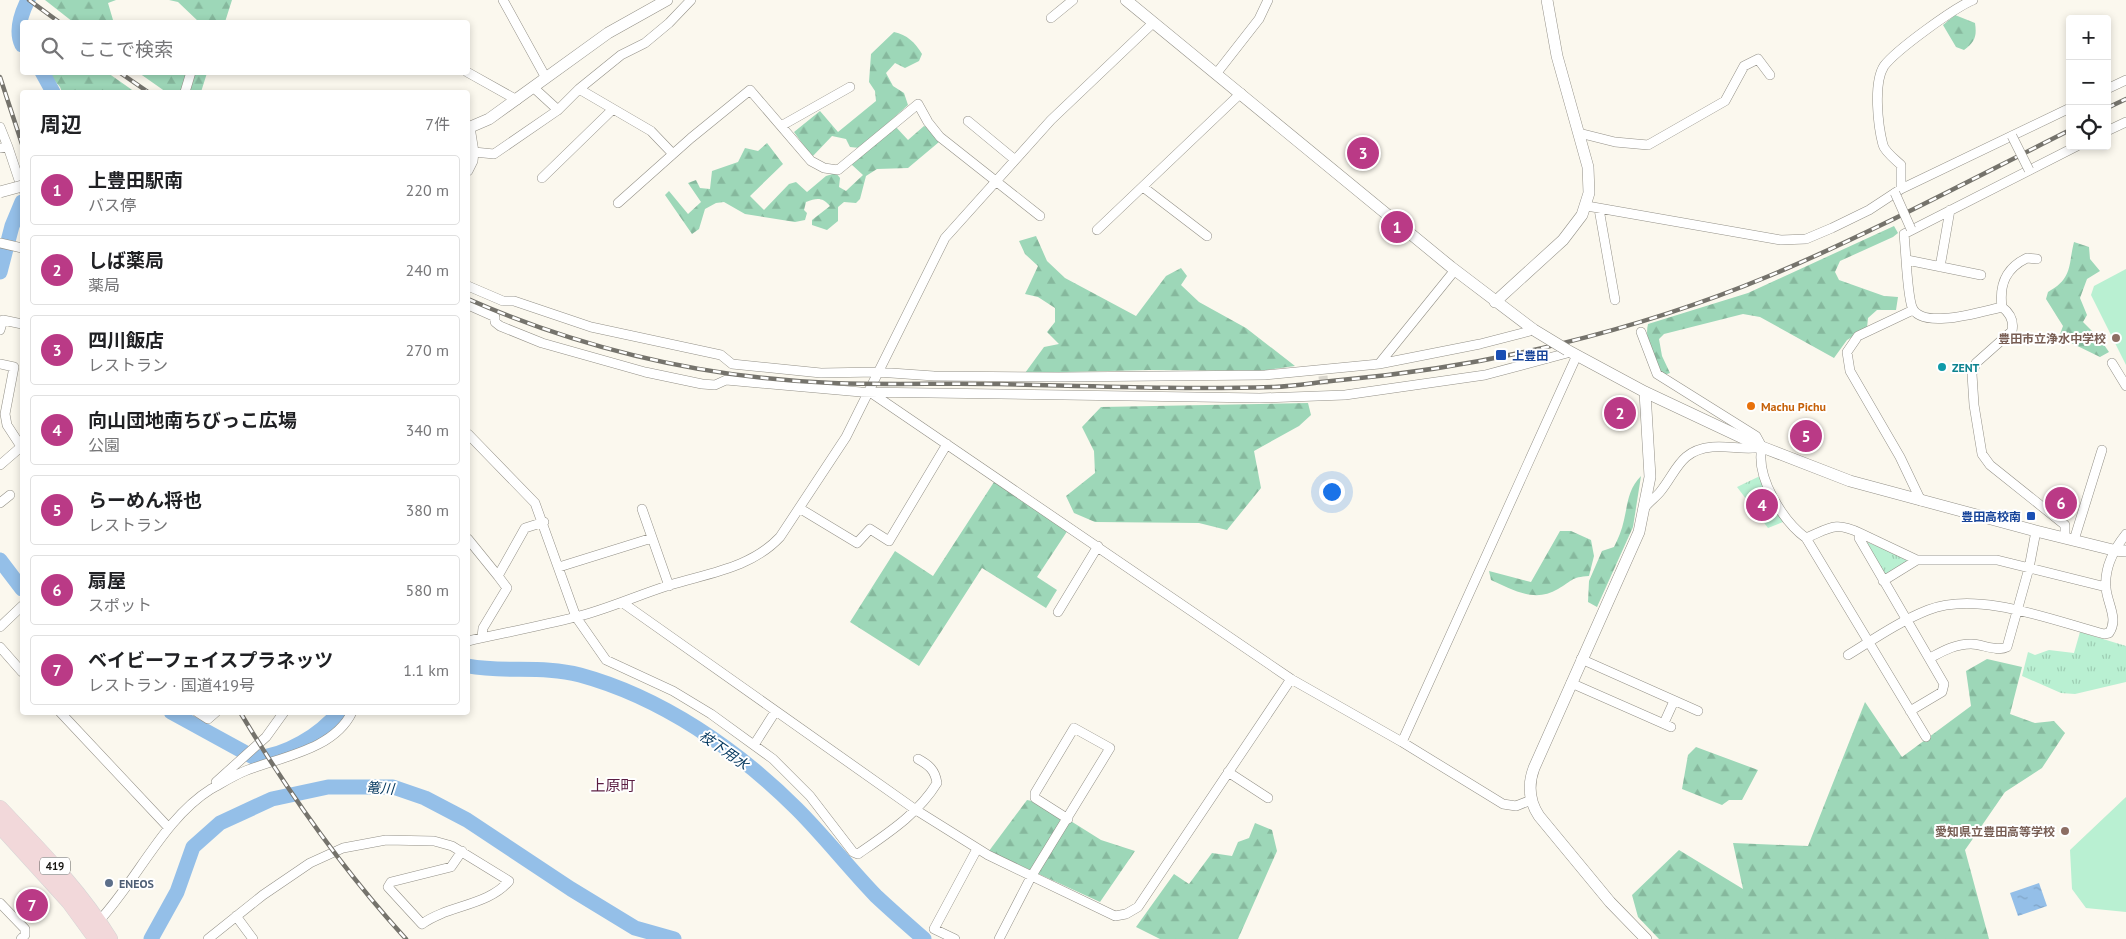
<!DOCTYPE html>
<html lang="ja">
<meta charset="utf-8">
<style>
:root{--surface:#fff;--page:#f2f2f2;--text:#202124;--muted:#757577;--line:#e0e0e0;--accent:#ba3a86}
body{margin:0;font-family:"PT Sans","Noto Sans JP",sans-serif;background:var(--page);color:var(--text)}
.controls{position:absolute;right:15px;top:15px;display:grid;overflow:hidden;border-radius:5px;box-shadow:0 2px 8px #0003}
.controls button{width:45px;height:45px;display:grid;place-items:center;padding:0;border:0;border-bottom:1px solid var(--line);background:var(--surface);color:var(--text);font:25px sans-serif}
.you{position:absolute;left:1331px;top:491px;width:18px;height:18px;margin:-12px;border:4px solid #fff;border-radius:50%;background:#1a73e8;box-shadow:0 0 0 8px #1a73e833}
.badge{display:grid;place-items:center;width:32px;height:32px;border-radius:50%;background:var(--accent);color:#fff;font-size:16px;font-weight:700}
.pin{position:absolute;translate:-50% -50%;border:2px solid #fff;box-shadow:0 1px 5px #0006}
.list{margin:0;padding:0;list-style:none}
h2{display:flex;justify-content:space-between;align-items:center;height:65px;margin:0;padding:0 20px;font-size:21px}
h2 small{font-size:16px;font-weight:400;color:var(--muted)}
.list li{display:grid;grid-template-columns:32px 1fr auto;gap:15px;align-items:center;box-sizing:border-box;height:70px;margin:0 10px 10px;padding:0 10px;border:1px solid var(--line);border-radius:5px}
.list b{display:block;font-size:19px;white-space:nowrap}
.list p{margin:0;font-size:16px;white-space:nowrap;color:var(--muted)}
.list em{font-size:16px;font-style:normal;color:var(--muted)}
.icon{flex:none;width:28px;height:28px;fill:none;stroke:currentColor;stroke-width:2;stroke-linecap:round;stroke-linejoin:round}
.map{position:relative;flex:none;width:2126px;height:939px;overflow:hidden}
.search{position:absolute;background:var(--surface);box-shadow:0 2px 8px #0003;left:20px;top:20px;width:450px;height:55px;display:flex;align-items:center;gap:12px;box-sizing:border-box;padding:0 18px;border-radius:5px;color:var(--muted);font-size:19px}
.panel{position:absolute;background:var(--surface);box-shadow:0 2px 8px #0003;left:20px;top:90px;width:450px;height:625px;border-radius:5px}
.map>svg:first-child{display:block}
</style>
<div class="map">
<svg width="2126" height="939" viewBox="0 0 2126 939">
<defs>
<pattern id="forest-firs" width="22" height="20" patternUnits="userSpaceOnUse" patternTransform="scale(1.25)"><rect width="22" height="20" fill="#9dd7b8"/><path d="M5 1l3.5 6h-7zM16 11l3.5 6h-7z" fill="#86b89d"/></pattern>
<pattern id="park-tufts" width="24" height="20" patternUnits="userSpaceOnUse" patternTransform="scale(1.25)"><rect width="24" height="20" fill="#b9f0d2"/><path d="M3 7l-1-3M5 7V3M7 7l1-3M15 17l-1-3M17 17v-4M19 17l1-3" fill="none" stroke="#9ecdb3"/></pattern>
<pattern id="water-ripples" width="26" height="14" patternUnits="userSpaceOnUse" patternTransform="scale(1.25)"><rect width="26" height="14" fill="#94bfe8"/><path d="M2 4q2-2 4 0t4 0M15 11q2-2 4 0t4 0" fill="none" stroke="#7fa3c6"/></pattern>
</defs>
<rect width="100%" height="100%" fill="#fbf8ee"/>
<path fill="#b9f0d2" d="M2126 269V365L2091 295 2094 286Z
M2126 797V912L2086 908 2072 889 2070 850Z"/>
<path fill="url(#forest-firs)" d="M45 0H116L108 3 113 20 116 22H73Z
M169 0H232L225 22H199L178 2Z
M1955 15 1975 23C1977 36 1975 42 1964 50L1956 47 1943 25Z
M894 32C907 35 915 42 922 54L919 61 905 68 895 63 886 73 893 86 904 93 908 105 860 148 850 147 846 139 832 136 812 157 794 132 820 111 838 132 876 101 875 91 869 82 871 54Z
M48 73H108L135 92H62L60 87Z
M139 73H207L201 92H166Z
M895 126 908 140 924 126 929 128 939 142 908 168 877 169 866 176 860 199 856 203 844 202 838 207V221L827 230 812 225V220L830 206C822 197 817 198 806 202L804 210 807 213 805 220 795 222 745 214 724 202 716 203 705 209 699 229 692 234 665 195 669 191 688 214 701 202 688 183 696 180 700 188 710 189 712 171 738 162 745 148 758 151 767 143 783 164 750 196 764 210 789 184 796 182 807 192 826 176 836 173 840 178 839 187 846 191 863 175 851 164Z
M1894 226 1898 233 1893 237 1840 261 1835 272 1839 280 1884 296 1898 297 1896 310H1877L1868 318 1867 328 1847 340 1834 358 1760 317 1743 314 1664 334 1659 339 1662 356 1670 373 1664 375C1653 362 1644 340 1648 324L1748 293Z
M1036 236 1047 261 1065 278 1136 316 1166 276 1181 268 1187 276 1181 285 1199 302 1246 328 1295 366 1259 371 1149 370 1025 373 1044 347 1059 344 1047 332 1055 322V308L1038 297 1025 294 1038 266 1025 254 1019 241Z
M2074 242 2089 247 2090 259 2100 271 2087 279 2080 298 2087 315 2083 322 2100 339 2109 352 2100 357 2059 337 2063 326 2046 299 2048 292C2073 278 2068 266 2074 242Z
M1308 403 1311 415 1299 426 1254 451 1261 488 1227 530 1199 523 1095 522 1074 513 1066 496 1095 473 1094 451 1082 427 1101 407Z
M1641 476 1633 527 1597 607 1588 602 1589 581 1602 551 1614 547C1618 539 1622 530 1624 520 1628 503 1628 489 1641 476Z
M994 482 1068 530 1037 577 1057 590 1046 608 982 568 919 666 850 622 895 551 933 576Z
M1560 531H1571L1591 540 1594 556 1589 576C1571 577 1572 581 1558 589 1535 603 1513 590 1491 580L1489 571 1531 582Z
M1987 659 2022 667 2010 714 2035 723 2054 721 2065 733 2042 768 2005 792 1965 850 1989 939H1659L1638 917 1632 895 1679 850 1743 889 1733 843 1808 846 1865 702 1902 757 1971 706 1966 671Z
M1696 747 1758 770 1742 800H1729L1722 805 1682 789 1688 755Z
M1027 800 1042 803 1101 840 1135 851 1100 902 989 851Z
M1255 823 1272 830 1277 851 1238 939H1160L1136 927 1174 874 1189 884 1212 853 1232 856 1238 842 1249 838Z"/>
<path fill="url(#park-tufts)" d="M1760 476 1783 522 1768 528 1737 487Z
M1867 542 1909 560 1884 575Z
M2080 632 2126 646V682L2075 694 2061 693 2022 676 2028 652 2035 655 2049 650 2074 653Z"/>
<path fill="url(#water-ripples)" d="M2039 883 2047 906 2018 916 2010 893Z"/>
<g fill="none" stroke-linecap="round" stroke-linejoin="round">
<path stroke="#94bfe8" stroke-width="15" d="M22 45C15 31 21 14 28 0
M42 72 53 92
M0 272 12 226 22 202
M0 560 22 589
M468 666C505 673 543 665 580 675 661 697 738 750 797 809 825 837 849 868 876 896 892 911 908 925 924 939
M171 712 255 758C286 756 320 735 339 712
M151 939 177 892 193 847 220 823 272 799 328 787H393L425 798 467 820 571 889 635 928 674 939"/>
<path stroke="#d9d6cd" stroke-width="9" stroke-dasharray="9 4.5" stroke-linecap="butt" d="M1323 376 1324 387"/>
<g stroke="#939087" stroke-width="10">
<path id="minor" d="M503 0 546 78
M1051 18 1073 0
M467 72 517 100
M1216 74 1259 19 1268 0
M534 88 558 110
M579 89 621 55 645 43 669 23 691 0
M2107 89 2126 80
M185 92 191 72
M968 121 1014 159
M781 126 850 87
M0 127 8 147 0 148
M470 127 474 152
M2107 131 2126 122
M1579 133 1615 142 1648 145 1725 101 1744 66 1758 59 1770 75
M8 147 22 189
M468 171 473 161 474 152 494 154 558 110 579 89 651 131 673 154
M542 178 613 109
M1143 187 1207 236
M1901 189V165C1896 160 1885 152 1883 145 1878 126 1873 83 1884 66 1896 50 1954 8 1973 0
M618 203 691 138 750 90 811 161 824 168 838 170 918 104 928 122 940 137 1040 216
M1587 206 1781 240 1806 239 1832 228 1869 210 1901 189 2070 108
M1599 209 1615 300
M1097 230 1241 93
M0 243 22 248
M1907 260 1981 275
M1940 267 1950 210
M468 286 503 301H514L591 327 721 355 732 364 821 373 877 372 934 376 1059 377 1265 375 1379 364 1480 344 1534 330
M468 305 495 317V322L500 326 542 343 645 372 702 384 715 385 726 380 861 392 1260 398 1345 395 1485 375 1571 352
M2002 307C1999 284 2006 268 2027 258L2037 259
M1913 310 1858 336 1847 352 1850 371 1900 457 1921 501
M0 330 3 320 22 324
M1641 332 1657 374 1756 436 1762 447C1755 477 1783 521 1806 538L1926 737
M2112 363 2126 386
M0 364 14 367 5 414 7 425 22 448
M1379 364 1455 270
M870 392 1291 679 1402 742 1503 804 1516 806 1531 800
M468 434 535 503 576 617 606 660 673 691 711 714 773 759 810 796 853 852 858 854C888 833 918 814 937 783 935 770 929 765 918 759
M0 465 22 446
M0 503 10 495
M1646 506C1650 501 1656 497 1660 492 1677 471 1680 450 1712 447 1729 445 1745 451 1762 447
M799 508 857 543 870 529 889 541 947 444
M642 509 669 586
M1860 533 1917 560
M2065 537V525L1990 465 1982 454 1974 405 1972 374 1976 363 2012 331C2014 321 2010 313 2002 307 1983 311 1921 331 1912 307 1907 293 1906 252 1904 234L2077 146
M1806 538C1830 528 1835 521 1860 533L1859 538 1944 684 1942 692 1910 711
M468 539 498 576
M2074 540 2102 450
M559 567 652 538
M1883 581 1917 560H1997L2106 587
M623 603 916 810 988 855 1115 916 1126 914 1138 907 1291 679
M1058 612 1098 546
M0 627 22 606
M482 637 483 628 507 588 498 576 525 528 544 522
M468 641C504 633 540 626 576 617 608 609 638 595 670 585 709 573 751 568 780 537L846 437 945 238 1051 120 1153 23
M0 647 22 672
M1848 655C1874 639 1900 621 1928 610 1978 590 2054 621 2104 634L2109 633C2119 619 2107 603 2106 588 2104 567 2114 549 2126 534
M1930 658C1943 651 1955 644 1971 644 1982 644 1997 652 2007 647L2029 568 2036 531
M1581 659 1698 711
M1571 683 1671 727
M60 712 168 827
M197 712 208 719 216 712
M1664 723 1674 701
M1402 742 1577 355
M754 745 775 712
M1228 772 1268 798
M216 782 266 737 284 712
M0 903 25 929V935L21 939
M236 916 253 939
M98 922C137 881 163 819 211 789 222 783 233 776 245 771 280 757 334 750 352 712
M208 939 263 895 310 863 343 848 386 840 434 841 452 846 509 881C488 906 448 905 422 924L388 887 391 882 451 867 462 851
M955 939 934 929 977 849
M999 939 1031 877 1110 748 1074 728 1035 793V798L1068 819"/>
</g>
<g stroke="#939087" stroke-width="12">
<path id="tertiary" d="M1126 0 1451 267 1534 330
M468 128 489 119 608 33 667 0
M1495 302 1563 240 1582 215 1589 193 1588 167 1557 56 1547 0
M1567 350 1645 392 1762 447 1850 481 2036 531 2113 550 2126 551
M1645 392 1650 477 1639 532 1534 768C1528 784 1529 801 1539 816L1610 902 1646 939"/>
</g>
<g stroke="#d5d5d5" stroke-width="16">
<path id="trunk" d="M0 808C39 849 80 890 110 939
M0 826 69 902 96 939"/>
</g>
<use href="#minor" stroke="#fff" stroke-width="9"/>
<use href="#tertiary" stroke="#fff" stroke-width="11"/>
<use href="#trunk" stroke="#f2d8da" stroke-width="15"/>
<g stroke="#75736c" stroke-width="4.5">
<path id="rail" d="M29 0 59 22
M119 72 148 92
M0 77 22 144
M2107 108 2126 99
M468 299C582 349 706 378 832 383 887 385 943 383 999 384 1090 386 1182 390 1274 387 1296 386 1318 382 1341 380 1486 367 1634 332 1769 276 1872 233 1970 180 2070 130
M240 712C288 792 343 870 406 939"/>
</g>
<use href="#rail" stroke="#fff" stroke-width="2.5" stroke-dasharray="8" stroke-linecap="butt"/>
<g stroke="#939087" stroke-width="10" stroke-linecap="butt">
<path id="minor-bridge" d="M2012 136 2029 170
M1895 193 1911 229"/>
</g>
<g stroke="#939087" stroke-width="12" stroke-linecap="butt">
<path id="tertiary-bridge" d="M0 192 22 186
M1534 330 1567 350"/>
</g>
<use href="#minor-bridge" stroke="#fff" stroke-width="9"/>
<use href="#tertiary-bridge" stroke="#fff" stroke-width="11"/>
</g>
<g fill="#8d6e63" stroke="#fff" stroke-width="2">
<circle cx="2116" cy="338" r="5"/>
<circle cx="2065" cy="831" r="5"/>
</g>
<g fill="#1a4fb4" stroke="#fff" stroke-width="2">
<rect x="1495" y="349" width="12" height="12" rx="2.5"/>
<rect x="2026" y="511" width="10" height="10" rx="2.5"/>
</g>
<circle fill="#0f9aa8" stroke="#fff" stroke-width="2" cx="1942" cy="367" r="5"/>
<circle fill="#e8710a" stroke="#fff" stroke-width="2" cx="1751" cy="406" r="5"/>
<circle fill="#5c6f8a" stroke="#fff" stroke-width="2" cx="109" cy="883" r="5"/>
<g text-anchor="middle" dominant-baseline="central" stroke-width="4" stroke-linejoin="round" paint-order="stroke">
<rect fill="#fff" stroke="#5d5d5a" stroke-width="1" x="40" y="857.5" width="30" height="17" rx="4"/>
<g font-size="11" font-weight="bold" fill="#181713">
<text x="55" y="866">419</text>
</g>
<g font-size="12" font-weight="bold" fill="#785e54" stroke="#fff" text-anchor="end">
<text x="2106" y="338">豊田市立浄水中学校</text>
<text x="2055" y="831">愛知県立豊田高等学校</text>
</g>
<g font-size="12" font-weight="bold" fill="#164399" stroke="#fff" text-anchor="start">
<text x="1512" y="355">上豊田</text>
<text x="2021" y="516" text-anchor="end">豊田高校南</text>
</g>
<g font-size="12" font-weight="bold" fill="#0d838f" stroke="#fff" text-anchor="start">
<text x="1952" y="367">ZENT</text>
</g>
<g font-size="12" font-weight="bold" fill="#c56008" stroke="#fff" text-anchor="start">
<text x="1761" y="406">Machu Pichu</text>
</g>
<g font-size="12" font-weight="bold" fill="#4e5e75" stroke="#fff" text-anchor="start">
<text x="119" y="883">ENEOS</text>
</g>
<g font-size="14" font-style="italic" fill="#073a60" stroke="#fff">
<text transform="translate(724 750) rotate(35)">枝下用水</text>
<text transform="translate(380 788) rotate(4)">篭川</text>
</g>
<g font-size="15" fill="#5b1d41" stroke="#fff">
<text x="613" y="785">上原町</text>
</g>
</g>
</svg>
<div class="controls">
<button>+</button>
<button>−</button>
<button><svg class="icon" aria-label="locate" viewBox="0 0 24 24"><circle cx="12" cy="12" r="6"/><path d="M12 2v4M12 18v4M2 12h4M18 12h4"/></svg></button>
</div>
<div class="you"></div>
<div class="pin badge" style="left:1397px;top:227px">1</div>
<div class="pin badge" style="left:1620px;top:413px">2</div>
<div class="pin badge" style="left:1363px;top:153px">3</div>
<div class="pin badge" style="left:1762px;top:505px">4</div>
<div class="pin badge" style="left:1806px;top:436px">5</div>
<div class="pin badge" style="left:2061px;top:503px">6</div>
<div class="pin badge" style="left:32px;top:905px">7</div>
<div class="search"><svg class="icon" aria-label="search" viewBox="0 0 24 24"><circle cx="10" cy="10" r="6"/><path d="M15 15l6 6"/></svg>ここで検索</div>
<section class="panel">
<h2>周辺<small>7件</small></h2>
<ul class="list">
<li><span class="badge">1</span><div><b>上豊田駅南</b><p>バス停</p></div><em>220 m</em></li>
<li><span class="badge">2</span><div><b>しば薬局</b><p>薬局</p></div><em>240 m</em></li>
<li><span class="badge">3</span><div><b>四川飯店</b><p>レストラン</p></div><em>270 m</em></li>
<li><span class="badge">4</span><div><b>向山団地南ちびっこ広場</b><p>公園</p></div><em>340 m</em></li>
<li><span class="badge">5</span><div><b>らーめん将也</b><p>レストラン</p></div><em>380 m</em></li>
<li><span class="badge">6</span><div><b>扇屋</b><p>スポット</p></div><em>580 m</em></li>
<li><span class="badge">7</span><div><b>ベイビーフェイスプラネッツ</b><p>レストラン · 国道419号</p></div><em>1.1 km</em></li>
</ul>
</section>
</div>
